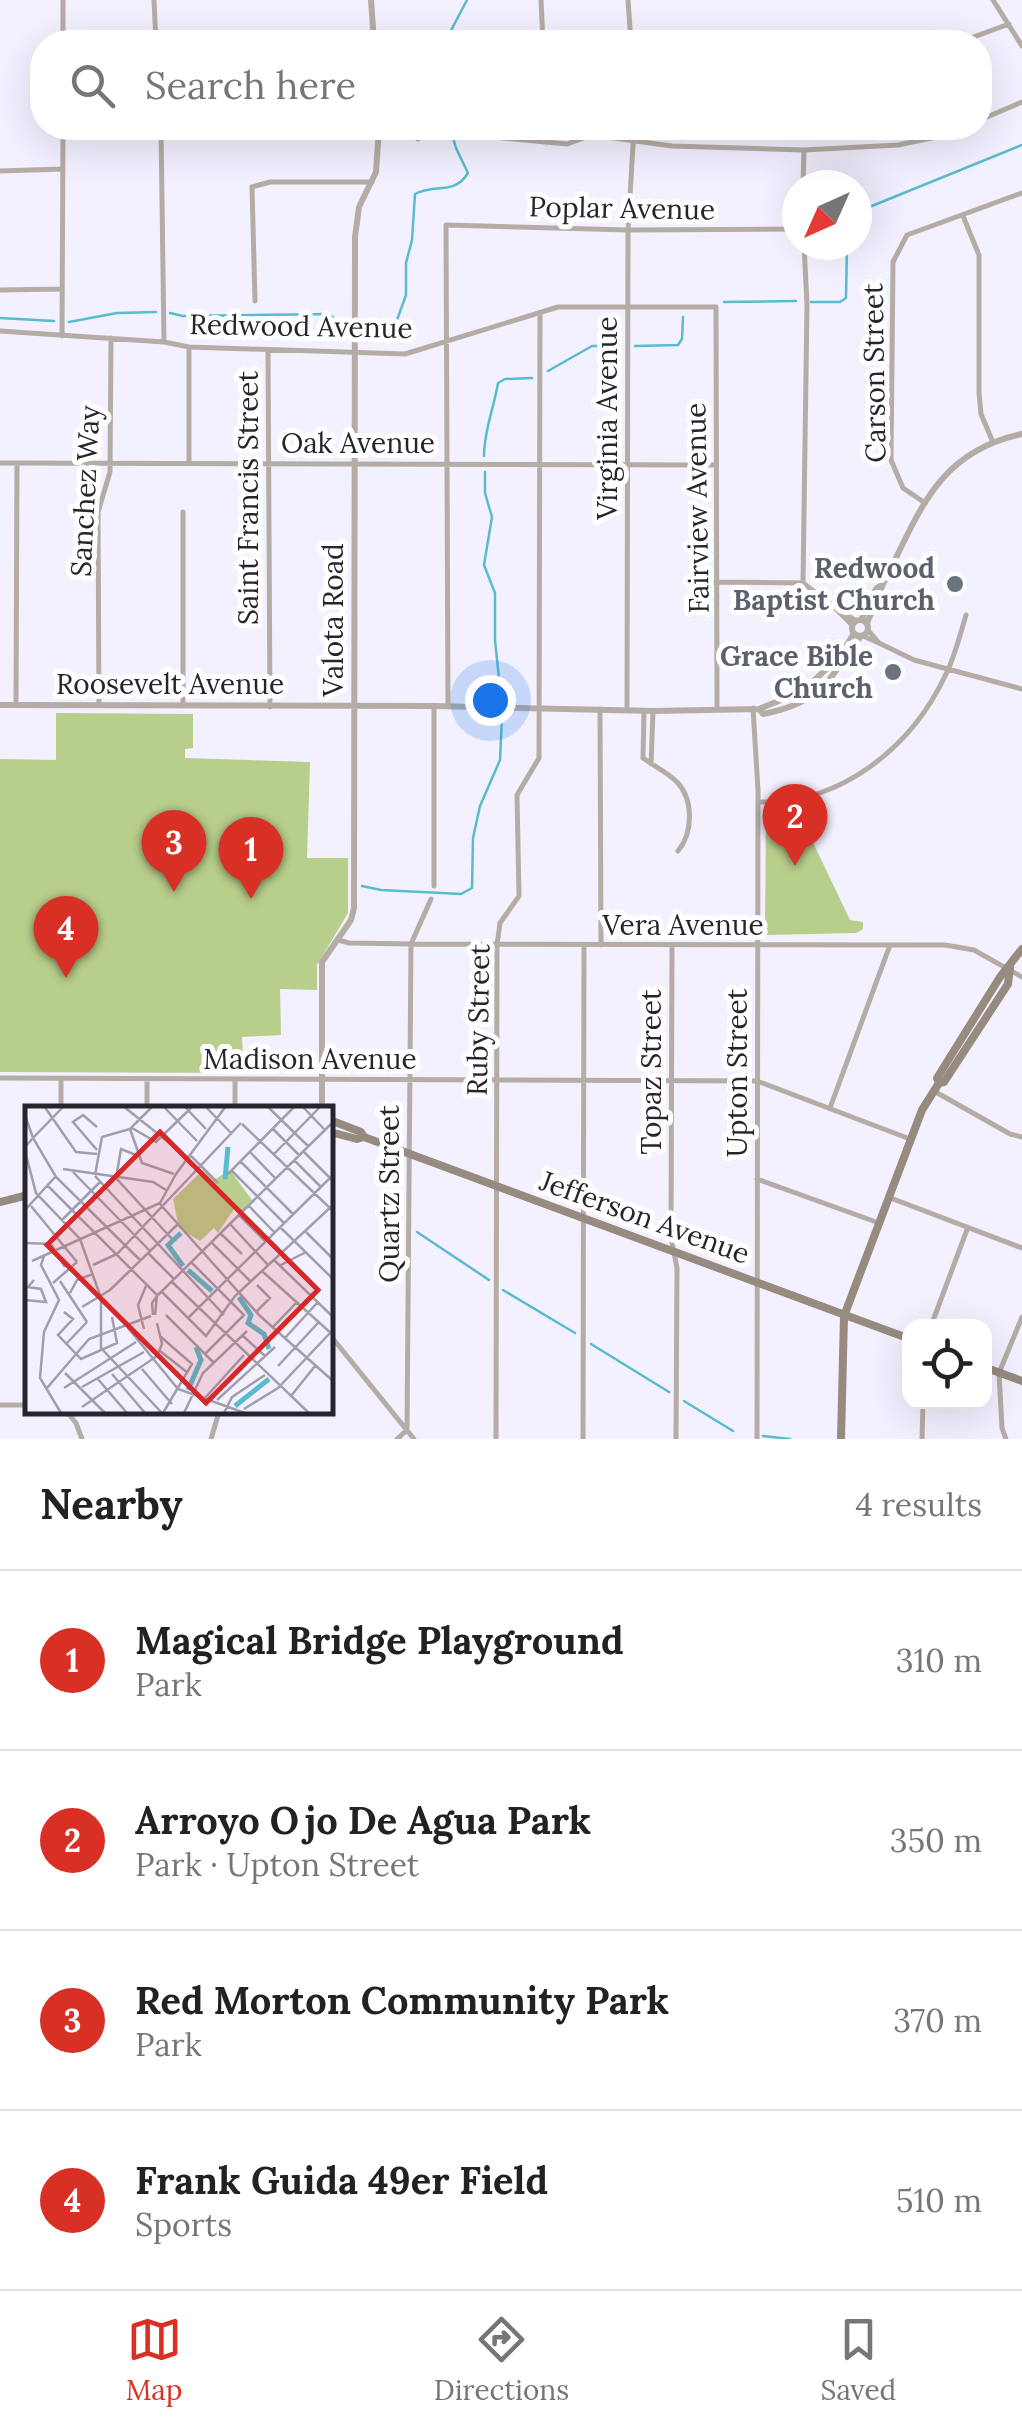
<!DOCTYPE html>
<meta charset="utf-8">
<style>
:root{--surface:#fff;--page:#f6f6f6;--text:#222;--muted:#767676;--line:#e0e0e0;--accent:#d93025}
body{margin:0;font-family:Lora,serif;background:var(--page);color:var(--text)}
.controls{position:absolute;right:30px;bottom:30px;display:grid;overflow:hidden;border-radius:20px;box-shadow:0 10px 40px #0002}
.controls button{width:90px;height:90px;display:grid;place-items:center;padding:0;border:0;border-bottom:2px solid var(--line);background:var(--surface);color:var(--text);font:50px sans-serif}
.compass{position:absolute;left:782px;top:170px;width:90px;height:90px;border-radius:50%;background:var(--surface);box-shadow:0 10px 40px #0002;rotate:225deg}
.you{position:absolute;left:490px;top:700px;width:35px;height:35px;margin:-25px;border:8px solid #fff;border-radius:50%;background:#1a73e8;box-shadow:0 0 0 15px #1a73e833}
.badge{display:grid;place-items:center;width:65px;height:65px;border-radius:50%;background:var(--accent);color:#fff;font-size:32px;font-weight:700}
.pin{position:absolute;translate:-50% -82px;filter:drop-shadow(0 2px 5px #0008)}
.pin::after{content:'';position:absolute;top:52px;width:35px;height:30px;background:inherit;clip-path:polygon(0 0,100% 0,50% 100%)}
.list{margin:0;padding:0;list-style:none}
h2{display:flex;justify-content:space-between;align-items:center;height:130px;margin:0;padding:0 40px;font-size:42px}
h2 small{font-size:32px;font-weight:400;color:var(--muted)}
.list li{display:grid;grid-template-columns:65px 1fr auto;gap:30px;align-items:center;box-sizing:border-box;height:180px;padding:0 40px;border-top:2px solid var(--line)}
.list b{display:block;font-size:38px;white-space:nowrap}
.list p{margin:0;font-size:32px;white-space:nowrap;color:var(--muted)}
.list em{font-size:32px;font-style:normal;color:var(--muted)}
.icon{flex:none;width:55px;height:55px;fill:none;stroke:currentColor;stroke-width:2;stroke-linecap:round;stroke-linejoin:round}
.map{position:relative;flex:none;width:1022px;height:1439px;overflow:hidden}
.search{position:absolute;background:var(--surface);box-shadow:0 10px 40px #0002;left:30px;right:30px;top:30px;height:110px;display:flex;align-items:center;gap:25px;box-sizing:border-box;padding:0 35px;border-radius:40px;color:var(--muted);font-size:38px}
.sheet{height:850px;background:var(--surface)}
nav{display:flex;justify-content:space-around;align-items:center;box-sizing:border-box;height:140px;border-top:2px solid var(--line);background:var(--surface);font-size:28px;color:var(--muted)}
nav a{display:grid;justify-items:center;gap:5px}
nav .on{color:var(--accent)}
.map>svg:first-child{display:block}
</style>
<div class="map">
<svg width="1022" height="1439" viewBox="0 0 1022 1439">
<rect width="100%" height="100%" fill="#f3f0ff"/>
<path fill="#b8ce8b" d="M56 713 193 714V748L185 749V758L310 762 307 858H348V913L317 965V990L280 989 281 1035 242 1037 244 1073 0 1072V759L56 760Z
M766 810 798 811 850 920 863 922V929L856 933 765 935Z"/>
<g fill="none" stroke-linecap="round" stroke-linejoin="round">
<path stroke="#59bbce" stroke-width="2.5" d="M445 42 467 0
M857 212 1022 145
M724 302 796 301
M811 302H840L846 298 847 245
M170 313 183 316 329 314 346 329
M0 318 54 321
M69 322 117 313 156 312
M364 337H383L397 320 406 295V263L412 240 415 194C434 183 454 196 468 173L456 148 450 128
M635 346 678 345 682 339 683 317
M548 371 592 346H618
M484 456C484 430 494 408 498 383L505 379 532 378
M485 472V493L492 517 484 565 495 593V640L501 698
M362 886 381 890 461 894 472 888 473 838 480 806 500 760 502 717
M417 1232 489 1280
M503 1290 575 1333
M591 1344 669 1392
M684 1401 733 1431
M763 1436 790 1439"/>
<path stroke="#b5aca5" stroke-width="5" d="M63 0V42
M154 0 156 42
M541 0 543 42
M628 0 631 42
M993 0 1022 46
M251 42 373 39
M509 42 543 39
M960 42 1009 24
M980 120 1022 102
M161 128 164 342
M418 128V139
M546 128V143
M161 134 222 129
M503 138 567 144 592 135 672 146 804 150 898 145 941 136 961 128
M0 171 63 169
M803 185 804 150
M963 216 979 255V393L981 414 992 440
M0 290 62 289
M255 301 252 187 270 182H372
M0 331 164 342 189 347 405 354 558 307H716L717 708
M62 336 63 128
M189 347V462
M268 350 270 707
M0 463 715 465
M925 503 903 488 891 460 893 262 907 235 1022 193
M716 582 803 583 832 605
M803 583 807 304 804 245
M852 625 832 605 856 621
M863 636 879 643 868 630
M879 643 914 660 1022 689
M16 705 17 463
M99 705 98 512 110 472 111 338
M183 705V512
M448 706 446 225 628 230 797 229
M753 708 758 790 757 1439
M600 709 601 945
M627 709 628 230 634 128
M644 711 643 758C654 766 667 772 677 782 694 800 693 833 678 851
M651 764 653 712
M758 802C841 805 912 747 946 674 955 656 960 635 966 615
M434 886V706
M338 940 349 943 411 944 945 945 974 950 1022 977
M672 945 671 1238 677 1268 676 1439
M0 1078 757 1081 910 1139
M61 1079V1109
M147 1079V1109
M934 1091 1010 1134 1022 1137
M830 1108 890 945
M235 1109V1079
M757 1179 879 1223
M888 1197 1022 1248
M931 1326 968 1227
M330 1335 414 1439
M0 1405H28
M67 1412 76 1423 82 1439
M211 1439 219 1412
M397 1439 407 1430 411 944 431 899
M496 1439 497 945 500 923 519 896 517 795 539 758 540 313
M583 1439 584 945
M922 1439 923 1402
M1006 1439 1002 1428 999 1373 1022 1317"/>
<path stroke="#b5aca5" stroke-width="6" d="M371 0 374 42
M883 584C919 514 936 452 1022 434
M852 628a8 8 0 1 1 16 0a8 8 0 1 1-16 0Z
M861 620 876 589 883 584 867 623
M854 633 840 656 803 691 759 709 763 714C824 702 828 679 861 636
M0 705 434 706 654 711 759 709
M322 1109V962L351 920 354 908 355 237 359 207 376 172 379 128"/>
<path stroke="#978a7f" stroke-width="8" d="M939 1083 937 1078 1000 977 1022 949
M330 1120 361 1132 364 1137 910 1339
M330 1132 357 1139 364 1137
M0 1202 28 1195
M984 1367 1022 1381
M841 1439 844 1316 922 1110 939 1083 944 1082 1008 984 1010 968"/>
</g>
<g fill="#6b7280" stroke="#fff" stroke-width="4">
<circle cx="955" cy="584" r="10"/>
<circle cx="893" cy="672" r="10"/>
</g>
<g text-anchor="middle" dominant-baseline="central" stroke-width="10" stroke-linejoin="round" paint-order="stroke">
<g font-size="28" fill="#26242d" stroke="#fff">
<text transform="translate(622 208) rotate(1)">Poplar Avenue</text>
<text transform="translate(301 326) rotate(1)">Redwood Avenue</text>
<text transform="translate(874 373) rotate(-91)">Carson Street</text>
<text transform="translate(607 418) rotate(-90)">Virginia Avenue</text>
<text x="358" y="443">Oak Avenue</text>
<text transform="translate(85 491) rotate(-87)">Sanchez Way</text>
<text transform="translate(248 498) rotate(-90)">Saint Francis Street</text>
<text transform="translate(697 508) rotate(-91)">Fairview Avenue</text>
<text transform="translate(333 620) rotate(-90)">Valota Road</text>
<text x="170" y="684">Roosevelt Avenue</text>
<text x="683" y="925">Vera Avenue</text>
<text transform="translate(478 1020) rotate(-89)">Ruby Street</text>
<text x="310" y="1059">Madison Avenue</text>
<text transform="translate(651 1072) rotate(-90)">Topaz Street</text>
<text transform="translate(737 1073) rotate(-90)">Upton Street</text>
<text transform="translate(389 1194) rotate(-90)">Quartz Street</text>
<text transform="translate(645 1217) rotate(20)">Jefferson Avenue</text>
</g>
<g font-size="28" font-weight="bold" fill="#5b616d" stroke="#fff" text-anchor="end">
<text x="935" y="568">Redwood<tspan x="935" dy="32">Baptist Church</tspan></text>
<text x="873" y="656">Grace Bible<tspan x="873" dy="32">Church</tspan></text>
</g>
</g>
<g transform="translate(25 1106)">
<rect width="308" height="308" fill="#f3f0ff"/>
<path d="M178 64 189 74 205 64 227 94 217 105 211 100 193 127 189 122 175 135 154 122 148 93Z" fill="#b8ce8b"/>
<path fill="none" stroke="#59bbce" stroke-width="5" d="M200 73 203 41M156 127 143 139 158 160M163 164 187 185M214 191 226 209 223 217 239 228 244 243M163 284 176 254 171 241M210 300 244 273"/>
<path fill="none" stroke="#a19eab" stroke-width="2.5" d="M19 0 51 46 72 48M39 0 8 32 31 71 115 154M98 0 162 51M138 0 172 35M159 0 181 23M180 0 206 27M242 0 283 40M277 0 299 23M0 9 8 32 0 41M217 18 308 105M107 22 131 36 168 0M105 23 117 57 149 68M248 23 274 49M72 44 48 16 58 9 72 21M0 45 11 87 55 133 75 189M278 45 308 75M225 46 250 72M249 48 296 0M111 49 96 43 91 72 147 133M166 50 193 77M269 54 295 80M215 55 268 108M38 63 128 76 141 84M206 64 259 117M48 66 125 145M151 68 201 0M203 68 270 0M70 69 77 31 105 23 128 0M70 70 199 209M22 79 132 189M135 98 234 209 308 275M223 99 249 126M6 100 52 156M0 104 31 70M214 109 240 135M37 114 75 76M205 118 243 159M255 121 308 173M281 126 308 153M195 127 217 148M186 136 225 175M1 137 26 138 40 161M123 147 149 173M19 150 16 159 34 194 19 226 15 272 36 307M249 154 308 211M7 155 135 97 151 68M166 156 219 209 180 248M68 159 92 148 216 17M254 160 281 146M237 165 308 229M35 175 62 216M146 175 284 307M28 177 52 156M232 179 245 192 232 205M136 185 181 230 210 190 308 99M45 187 52 174 68 168M76 188V242L137 307M132 190 308 16M0 194 21 196 16 183 3 181 9 174M57 201 85 184 153 118M39 206 48 213 33 229 56 253 92 237 87 211M128 209 127 197 132 190 130 209M141 209 188 256M164 211 308 69M248 221 271 197M103 222 153 283 220 307M119 223 113 199 121 180M217 229 241 251M136 231 167 258 138 307M260 232 292 197M41 238 62 216M135 245 163 267M253 260 293 217M117 263 147 298M40 267 80 307M87 268 120 307M72 272 102 307M57 281 119 246M22 282 64 233 126 210M39 282 111 236M266 290 290 260M179 293 219 249M192 294 250 241M57 301 132 250 137 238 132 217M219 303 253 282 305 227M159 307 178 267 222 225M199 307 207 291 240 269"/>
<path fill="#d62828" fill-opacity="0.15" stroke="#d62828" stroke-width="5" d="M135 26 293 184 181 297 22 139Z"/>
<rect width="308" height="308" fill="none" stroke="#26242d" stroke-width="5"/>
</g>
</svg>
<div class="controls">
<button><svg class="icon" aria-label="locate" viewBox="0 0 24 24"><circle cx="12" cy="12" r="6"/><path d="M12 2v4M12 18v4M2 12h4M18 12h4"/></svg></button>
</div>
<svg class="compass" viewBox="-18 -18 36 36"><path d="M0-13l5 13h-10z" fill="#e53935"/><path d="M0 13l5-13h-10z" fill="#767676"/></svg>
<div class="you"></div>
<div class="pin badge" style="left:251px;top:899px">1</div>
<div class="pin badge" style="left:795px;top:866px">2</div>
<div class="pin badge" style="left:174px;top:892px">3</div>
<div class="pin badge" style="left:66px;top:978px">4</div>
<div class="search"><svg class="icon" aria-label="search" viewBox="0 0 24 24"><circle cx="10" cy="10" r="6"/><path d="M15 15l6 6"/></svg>Search here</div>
</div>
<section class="sheet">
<h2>Nearby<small>4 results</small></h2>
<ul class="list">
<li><span class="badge">1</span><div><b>Magical Bridge Playground</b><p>Park</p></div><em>310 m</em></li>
<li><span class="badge">2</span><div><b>Arroyo Ojo De Agua Park</b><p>Park · Upton Street</p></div><em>350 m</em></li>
<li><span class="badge">3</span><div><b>Red Morton Community Park</b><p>Park</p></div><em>370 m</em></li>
<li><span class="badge">4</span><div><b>Frank Guida 49er Field</b><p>Sports</p></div><em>510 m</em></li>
</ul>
</section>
<nav>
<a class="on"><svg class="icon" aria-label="map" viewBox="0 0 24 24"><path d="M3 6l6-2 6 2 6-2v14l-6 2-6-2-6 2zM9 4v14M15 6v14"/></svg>Map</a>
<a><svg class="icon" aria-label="directions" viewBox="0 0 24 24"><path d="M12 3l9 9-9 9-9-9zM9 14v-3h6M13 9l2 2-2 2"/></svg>Directions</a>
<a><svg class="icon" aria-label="saved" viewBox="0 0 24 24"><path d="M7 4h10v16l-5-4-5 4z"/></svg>Saved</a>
</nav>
